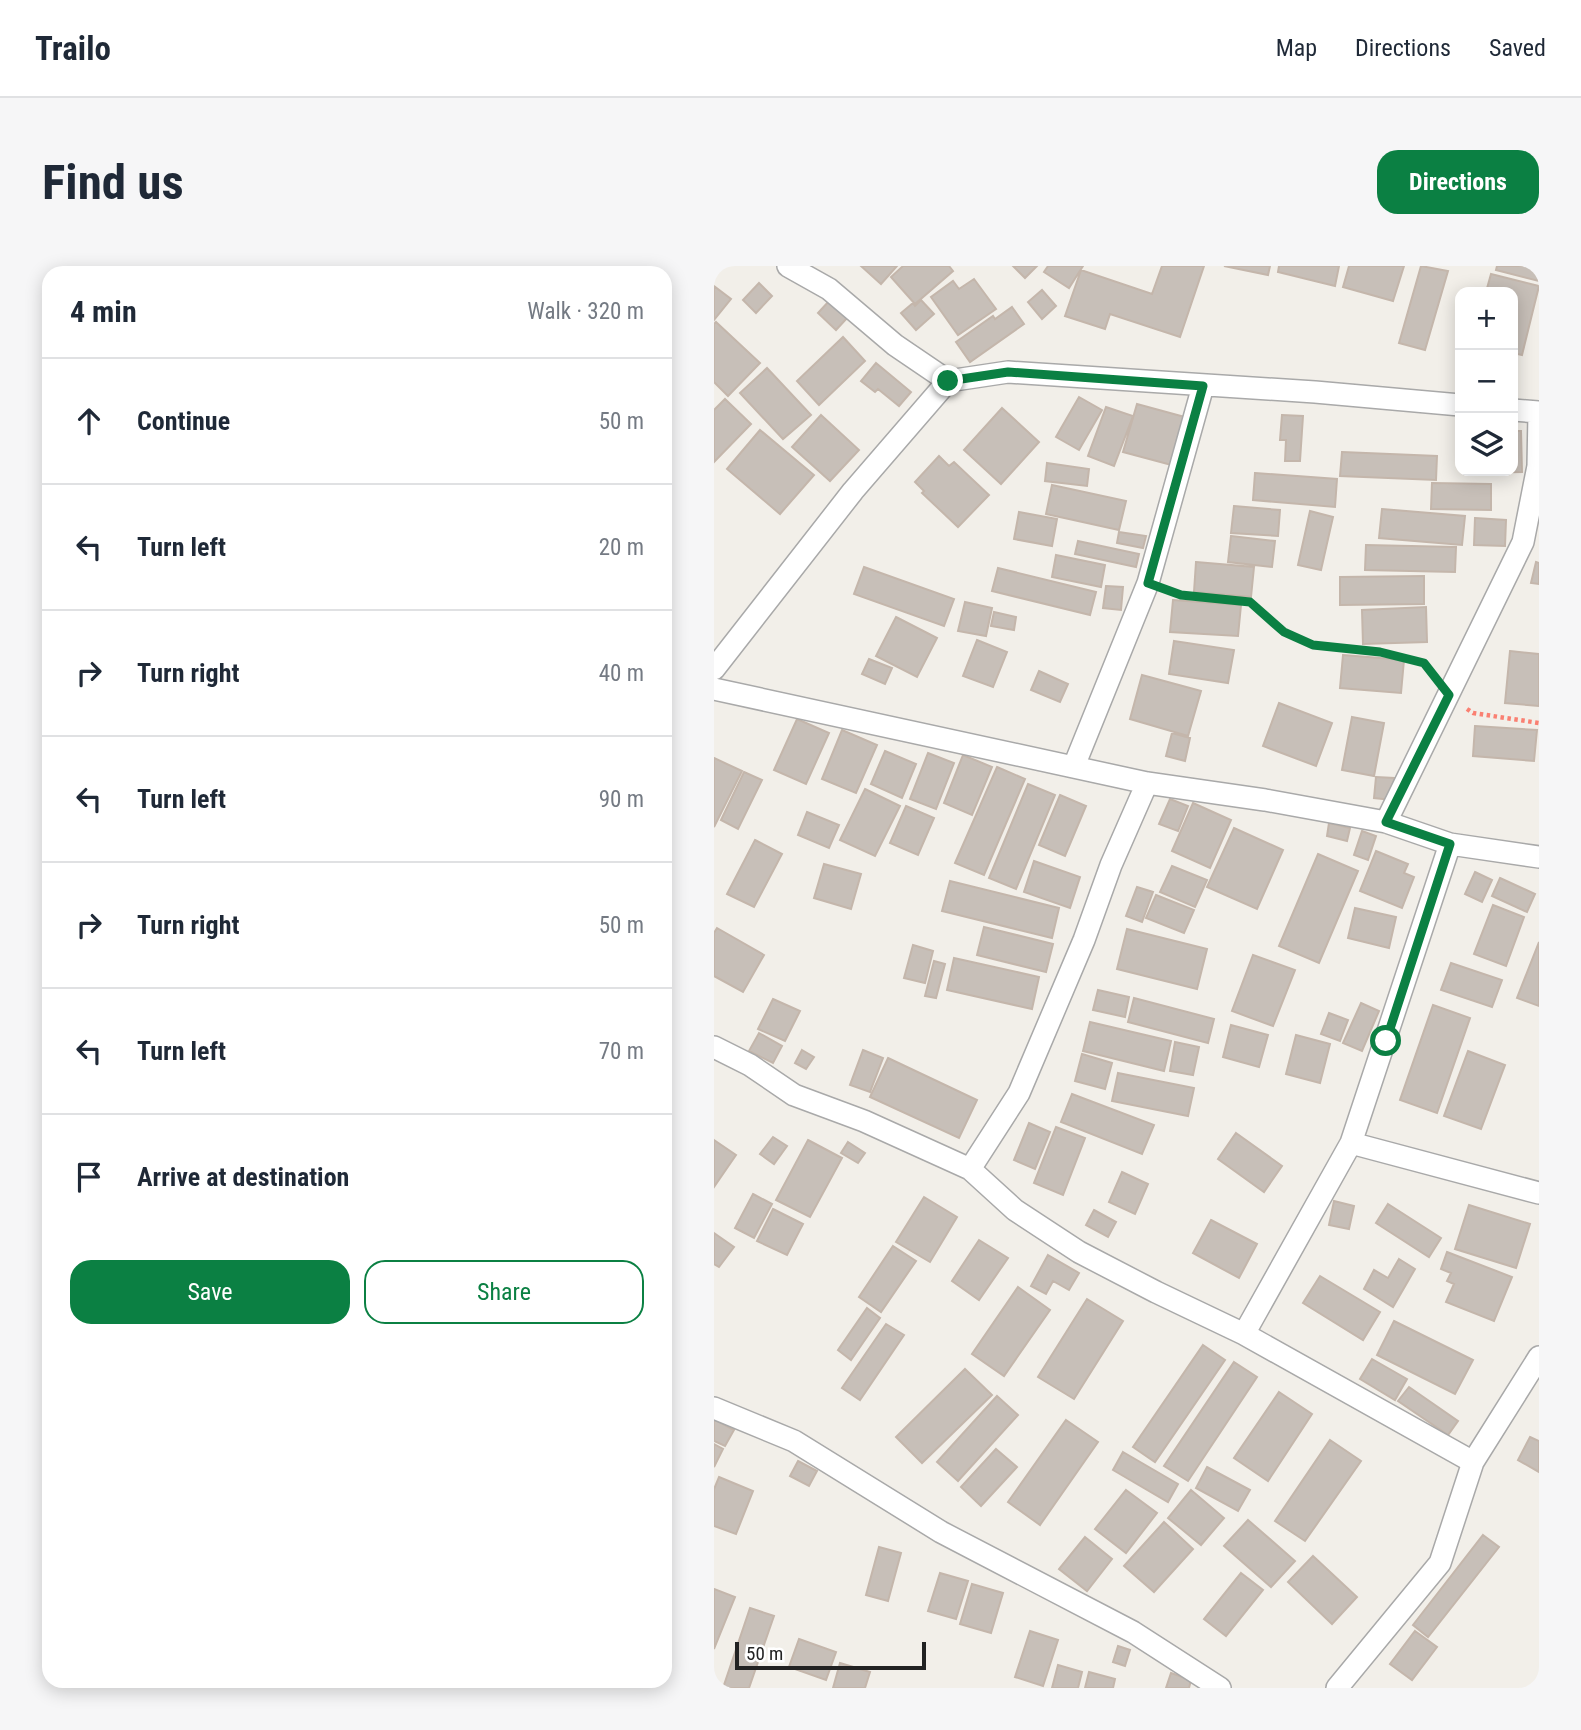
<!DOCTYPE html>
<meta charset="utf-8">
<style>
:root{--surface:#fff;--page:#f6f6f7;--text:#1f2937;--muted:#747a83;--line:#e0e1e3;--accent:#0b8043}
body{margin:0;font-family:"Roboto Condensed",sans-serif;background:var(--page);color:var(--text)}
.controls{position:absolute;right:21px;top:21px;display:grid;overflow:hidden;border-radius:14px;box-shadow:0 4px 18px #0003}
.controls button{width:63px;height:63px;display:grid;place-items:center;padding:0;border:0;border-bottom:2px solid var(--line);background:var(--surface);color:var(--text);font:35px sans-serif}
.scale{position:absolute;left:21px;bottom:18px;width:191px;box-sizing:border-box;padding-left:7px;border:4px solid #222;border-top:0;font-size:19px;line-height:24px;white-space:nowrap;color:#222;-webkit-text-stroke:5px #fff;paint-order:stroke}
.stop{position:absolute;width:21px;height:21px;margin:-16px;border:5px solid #0b8043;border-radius:50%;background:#fff}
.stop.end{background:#0b8043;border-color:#fff;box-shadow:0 2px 7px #0008}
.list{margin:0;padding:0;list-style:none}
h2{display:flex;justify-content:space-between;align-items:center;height:91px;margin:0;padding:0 28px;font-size:30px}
h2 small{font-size:23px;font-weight:400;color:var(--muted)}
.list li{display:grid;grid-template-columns:46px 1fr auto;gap:21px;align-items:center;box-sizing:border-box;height:126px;padding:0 28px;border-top:2px solid var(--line)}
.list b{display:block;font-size:26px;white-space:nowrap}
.list em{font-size:23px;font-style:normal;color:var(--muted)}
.actions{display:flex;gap:14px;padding:21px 28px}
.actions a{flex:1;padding:16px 0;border:2px solid var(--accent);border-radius:21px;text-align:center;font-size:24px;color:var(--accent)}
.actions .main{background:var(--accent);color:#fff}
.icon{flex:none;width:38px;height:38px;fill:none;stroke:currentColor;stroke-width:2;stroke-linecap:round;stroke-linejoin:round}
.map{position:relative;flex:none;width:825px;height:1422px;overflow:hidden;border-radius:21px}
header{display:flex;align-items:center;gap:42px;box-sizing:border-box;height:98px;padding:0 35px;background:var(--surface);border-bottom:2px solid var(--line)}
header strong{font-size:33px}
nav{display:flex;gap:38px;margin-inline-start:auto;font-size:24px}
.intro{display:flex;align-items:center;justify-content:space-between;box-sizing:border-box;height:168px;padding:0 42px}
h1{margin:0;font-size:49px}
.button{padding:18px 32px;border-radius:21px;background:var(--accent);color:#fff;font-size:24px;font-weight:700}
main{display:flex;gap:42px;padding:0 42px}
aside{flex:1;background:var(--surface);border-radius:21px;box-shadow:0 4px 18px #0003}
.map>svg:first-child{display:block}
</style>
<header>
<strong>Trailo</strong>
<nav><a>Map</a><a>Directions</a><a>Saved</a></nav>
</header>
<div class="intro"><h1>Find us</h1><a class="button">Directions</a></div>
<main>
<aside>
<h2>4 min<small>Walk · 320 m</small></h2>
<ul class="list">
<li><svg class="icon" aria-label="ahead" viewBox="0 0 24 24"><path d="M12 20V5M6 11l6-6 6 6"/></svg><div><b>Continue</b></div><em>50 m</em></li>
<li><svg class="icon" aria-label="left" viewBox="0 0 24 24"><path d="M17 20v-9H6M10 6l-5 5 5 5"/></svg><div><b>Turn left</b></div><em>20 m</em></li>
<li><svg class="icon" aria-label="right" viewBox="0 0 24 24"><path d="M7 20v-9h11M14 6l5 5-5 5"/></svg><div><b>Turn right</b></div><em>40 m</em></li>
<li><svg class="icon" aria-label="left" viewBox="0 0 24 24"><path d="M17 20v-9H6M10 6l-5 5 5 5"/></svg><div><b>Turn left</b></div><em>90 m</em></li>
<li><svg class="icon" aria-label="right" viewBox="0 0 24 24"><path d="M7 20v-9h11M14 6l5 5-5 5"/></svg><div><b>Turn right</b></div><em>50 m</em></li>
<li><svg class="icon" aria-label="left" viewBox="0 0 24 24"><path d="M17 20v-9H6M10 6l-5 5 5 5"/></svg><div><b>Turn left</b></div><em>70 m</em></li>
<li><svg class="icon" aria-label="arrive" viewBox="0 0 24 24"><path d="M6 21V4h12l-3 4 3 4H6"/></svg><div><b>Arrive at destination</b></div></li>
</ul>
<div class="actions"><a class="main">Save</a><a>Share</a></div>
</aside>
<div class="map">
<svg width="825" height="1422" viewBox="0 0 825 1422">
<rect width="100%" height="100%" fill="#f2efe9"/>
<path fill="#c7bfb8" stroke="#c4b6ab" stroke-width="2" d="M147 0H183L167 18Z
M189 0H235L239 5 201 38 177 11Z
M299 0H323L311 12Z
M334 0H369L355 22 330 6Z
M448 0H490L466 71 396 48 391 63 351 50 367 4 438 28Z
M510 0H556L554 9Z
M565 0H625L621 20 564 6Z
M635 0H690L679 35 629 21Z
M707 0 734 5 711 84 685 77Z
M783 0H825V15L782 4Z
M777 8 825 20 808 89 799 87V26H772Z
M260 13 282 43 244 69 217 31 239 15 245 23Z
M45 17 58 30 42 47 29 34Z
M0 20 17 33 0 54Z
M328 24 342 40 328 53 314 36Z
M116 34 134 51 122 64 104 47Z
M207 34 220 48 202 64 187 47 199 37 201 40Z
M298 41 310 58 256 96 242 76 279 50 281 53Z
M2 56 46 97 14 130 0 116V58Z
M129 71 151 95 105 139 83 115Z
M162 97 197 126 185 140 164 123 161 126 147 115Z
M53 102 97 149 69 173 26 127Z
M365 131 388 144 365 184 342 171Z
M11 133 37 158 0 196V144Z
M423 138 478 153 465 201 409 186Z
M392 141 419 150 400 200 374 190Z
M288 142 325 176 287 218 250 184Z
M107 149 145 184 116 215 78 181Z
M568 149 589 150 586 195H571L572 174H566Z
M46 164 100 209 66 248 13 203Z
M799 165H807L808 206 757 207V205H799Z
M628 186 723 190 722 214 626 210Z
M225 190 235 200 240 196 275 229 244 261 208 227 210 225 201 216Z
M333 197 375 203 373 220 331 215Z
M541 207 623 213 621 241 539 234Z
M718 217 777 218V244L717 243Z
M338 219 412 235 405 264 332 248Z
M520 240 566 244 564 270 517 267Z
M668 243 751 250 748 279 665 272Z
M596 245 619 251 607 304 584 299Z
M305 246 343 253 338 280 300 273Z
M761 252 792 254 791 280 760 279Z
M405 266 432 270 429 282 403 277Z
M517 270 561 275 558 301 514 296Z
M364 275 425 288 422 301 361 288Z
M652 279 742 281 741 306 651 304Z
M342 289 391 299 387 321 338 311Z
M482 296 540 301 537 331 480 326Z
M822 296 825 297V318L817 317Z
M150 301 240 333 230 360 140 328Z
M284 302 382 326 376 349 278 325Z
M710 310V338L626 339V311Z
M392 320 409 321 407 344 389 342Z
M459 334 527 339 524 370 456 366Z
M251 336 278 342 272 370 244 365Z
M712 341 713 376 649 378 648 344Z
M280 346 302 351 300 364 277 360Z
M182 351 223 372 203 411 162 390Z
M263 374 293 386 279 421 249 410Z
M460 375 520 384 514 417 455 408Z
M796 385 825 388V440L791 437Z
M629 389 690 394 687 427 626 422Z
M155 393 178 402 171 418 148 408Z
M325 405 354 418 346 436 317 424Z
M428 409 487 425 474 470 416 453Z
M565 437 618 457 602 500 549 480Z
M638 451 670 457 660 510 628 504Z
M83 453 115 467 92 518 60 504Z
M761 460 823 464 820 495 759 490Z
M128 464 163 479 142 527 108 513Z
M458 467 476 472 471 495 452 490Z
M171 485 202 498 188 532 157 518Z
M214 487 240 497 222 543 196 533Z
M249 489 278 501 258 549 230 537Z
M0 492 28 505 0 561Z
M283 501 311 513 270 609 241 597Z
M30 506 48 514 24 563 7 554Z
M662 511 680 512 678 534 660 532Z
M314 518 341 529 302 623 275 612Z
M151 523 186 540 161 590 126 574Z
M346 529 372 540 351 590 325 579Z
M456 533 474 540 464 565 445 558Z
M479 537 517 554 496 602 458 585Z
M192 540 220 552 204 589 176 577Z
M93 546 125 559 115 582 84 569Z
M615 557 636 562 633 575 613 570Z
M520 562 569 584 543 643 493 621Z
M648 565 662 570 654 594 640 589Z
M41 574 68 588 40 641 13 628Z
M662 585 694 598 690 607 700 611 688 642 646 625Z
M604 588 644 605 605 697 565 680Z
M320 595 366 611 356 642 310 626Z
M110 598 147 608 137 643 100 632Z
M458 600 493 614 481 641 446 626Z
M761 606 778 614 768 636 751 628Z
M786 612 821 628 813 646 778 630Z
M236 615 345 642 338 672 228 645Z
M423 621 439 626 428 656 412 650Z
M442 629 480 644 470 667 432 652Z
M779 639 810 651 792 700 760 688Z
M641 642 682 651 675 682 634 672Z
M270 661 339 678 332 706 263 689Z
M3 662 50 689 29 726 0 710V667Z
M413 663 493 683 483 723 403 703Z
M825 676V740L803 732Z
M199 679 219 685 211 717 190 712Z
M539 689 581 704 559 760 518 745Z
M240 692 325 711 318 743 233 724Z
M220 695 231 698 222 732 211 730Z
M737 697 788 714 778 741 727 724Z
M384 724 415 731 411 751 379 744Z
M420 732 500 753 494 777 414 756Z
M59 733 86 745 71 775 44 763Z
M647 737 665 745 648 785 629 777Z
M719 739 756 752 723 847 686 834Z
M615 747 634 754 626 775 607 768Z
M376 756 457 775 450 805 369 785Z
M517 759 554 769 545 801 509 791Z
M45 767 68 780 59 797 35 785Z
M582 769 616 778 606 817 572 808Z
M461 776 485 781 479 809 456 805Z
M88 784 100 791 92 803 81 797Z
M149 784 169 792 156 826 136 819Z
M754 785 791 799 767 863 730 850Z
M368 788 398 797 391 823 361 815Z
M174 792 263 834 245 872 156 831Z
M404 807 480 822 474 850 398 835Z
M358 828 440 859 428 888 347 856Z
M315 857 336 866 321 903 300 894Z
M342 861 371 872 349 929 320 917Z
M522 867 568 900 550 926 504 893Z
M59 871 73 880 60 898 46 888Z
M0 874 22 889 0 921Z
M94 874 128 892 96 951 62 934Z
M134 876 151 887 144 897 127 887Z
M408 906 434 918 421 948 395 936Z
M39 928 58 938 40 972 21 962Z
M210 931 243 951 216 996 182 976Z
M620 935 640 940 635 963 615 959Z
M674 938 727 972 715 991 662 957Z
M755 939 816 958 802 1002 741 983Z
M59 943 89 958 73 989 43 975Z
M380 944 402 956 394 971 372 959Z
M497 954 543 978 525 1012 479 987Z
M0 967 20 981 5 1001 0 998Z
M265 974 294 992 265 1034 238 1015Z
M179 980 202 995 167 1046 145 1031Z
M733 986 798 1011 780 1055 732 1036 740 1018 733 1015 737 1007 727 1003Z
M334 989 365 1007 355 1024 339 1015 332 1028 317 1020Z
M685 993 701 1003 679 1041 650 1023 660 1004 674 1012Z
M606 1010 666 1046 649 1074 589 1037Z
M304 1021 336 1044 290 1110 258 1088Z
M373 1033 409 1055 360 1133 324 1111Z
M153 1042 166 1052 137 1094 124 1084Z
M680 1055 759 1094 741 1128 663 1089Z
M172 1058 190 1069 146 1134 128 1122Z
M489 1079 511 1094 441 1196 419 1181Z
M658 1093 693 1113 681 1134 646 1113Z
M520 1096 543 1111 474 1215 450 1200Z
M251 1103 278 1129 208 1197 182 1171Z
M695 1121 744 1155 734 1169 684 1135Z
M565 1126 598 1148 554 1215 520 1192Z
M283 1130 304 1149 244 1215 223 1196Z
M0 1153 20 1164 11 1180 0 1175Z
M352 1154 384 1176 326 1259 294 1236Z
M816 1171 825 1175V1206L804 1194Z
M616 1174 647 1195 591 1275 561 1255Z
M0 1178 9 1183 0 1201Z
M282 1183 303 1201 267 1240 247 1221Z
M409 1186 464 1218 454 1236 399 1204Z
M84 1195 103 1205 95 1220 76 1210Z
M493 1201 536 1224 524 1245 482 1222Z
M5 1211 39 1225 22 1268 0 1260V1223Z
M412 1224 443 1247 412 1287 381 1263Z
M477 1224 510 1252 487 1279 454 1252Z
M534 1254 581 1295 557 1321 510 1280Z
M450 1256 479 1283 440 1326 410 1300Z
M769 1269 785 1281 714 1371 699 1359Z
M371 1271 398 1293 373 1325 345 1303Z
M165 1281 187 1287 174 1335 152 1329Z
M599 1290 643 1331 618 1358 574 1316Z
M226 1307 254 1315 242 1353 214 1345Z
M527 1307 549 1324 512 1370 490 1353Z
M258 1318 289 1327 277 1367 246 1358Z
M0 1323 21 1331 0 1383Z
M36 1342 60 1350 35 1422H9Z
M316 1365 344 1374 329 1420 301 1411Z
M701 1365 723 1381 698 1414 676 1398Z
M85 1373 122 1386 112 1414 75 1401Z
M404 1380 416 1384 411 1400 399 1396Z
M126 1397 156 1406 151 1422H119Z
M344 1399 368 1406 364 1422H338Z
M375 1406 401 1413 399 1422H371Z
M457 1407 477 1414 475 1422H452Z"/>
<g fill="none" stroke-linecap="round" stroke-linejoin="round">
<g stroke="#a9a9a9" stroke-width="24">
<path id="minor" d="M74 0 115 23 181 79 234 115
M799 144 825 146
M0 403 139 225 234 115 294 106 601 126 746 139
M0 423 433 517 551 534 672 556 736 578 825 591
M360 500 434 317 489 120
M672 556 809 276 824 200 825 146
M0 781 36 799 80 829 150 855 256 903 301 944 365 986 442 1026 530 1068 759 1196
M637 877 825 927
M256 903 305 827 370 674 397 599 433 517
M530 1068 637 877 736 578
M0 1142 80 1175 227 1266 419 1366 506 1422
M623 1422 726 1297 759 1196 825 1091"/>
</g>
<path stroke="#fa8072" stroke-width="4.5" stroke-dasharray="3.5 3.5" stroke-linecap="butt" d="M455 324 467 329 536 336 570 366 599 379 666 386 711 397 720 410
M753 443 759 447 825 457"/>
<use href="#minor" stroke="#fff" stroke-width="21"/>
</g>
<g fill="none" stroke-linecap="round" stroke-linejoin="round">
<path stroke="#0b8043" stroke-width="9" d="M234 115 294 106 489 120 434 317 467 329 536 336 570 366 599 379 666 386 710 397 735 429 672 556 736 578 672 775"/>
</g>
</svg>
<div class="controls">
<button>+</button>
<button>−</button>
<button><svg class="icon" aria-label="layers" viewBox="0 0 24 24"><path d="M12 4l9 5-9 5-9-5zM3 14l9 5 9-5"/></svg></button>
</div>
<div class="scale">50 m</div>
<div class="stop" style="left:672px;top:775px"></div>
<div class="stop end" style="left:234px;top:115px"></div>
</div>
</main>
